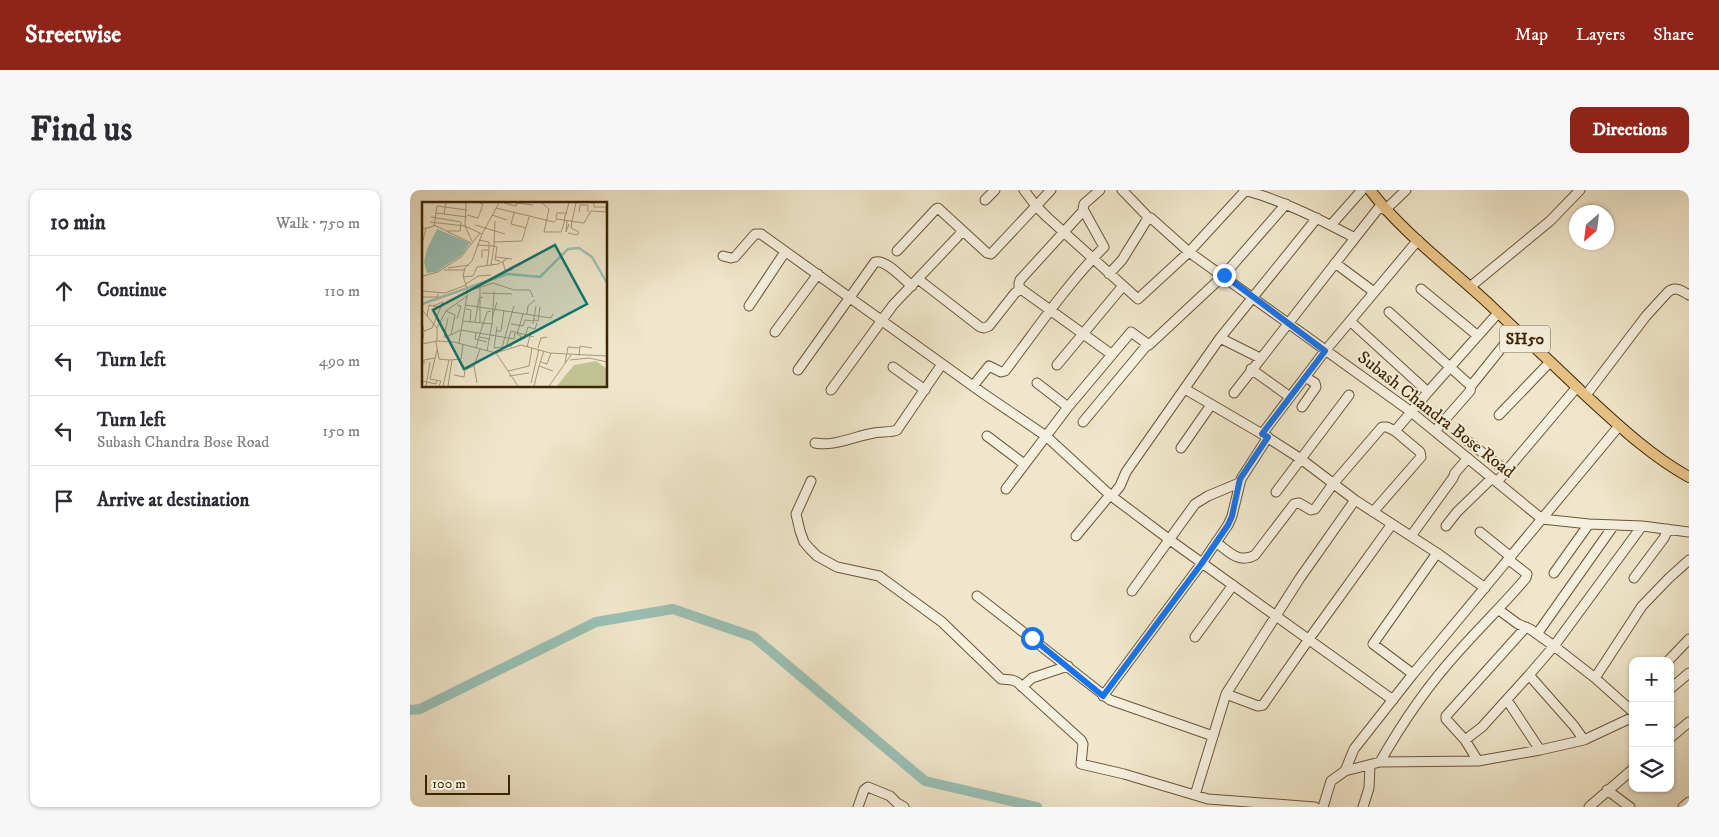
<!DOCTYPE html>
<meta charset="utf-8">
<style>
:root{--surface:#fff;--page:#f7f7f7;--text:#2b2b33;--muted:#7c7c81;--line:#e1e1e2;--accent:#8f2418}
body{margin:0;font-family:"IM FELL DW Pica",serif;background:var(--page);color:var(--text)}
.controls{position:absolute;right:15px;bottom:15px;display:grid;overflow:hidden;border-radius:10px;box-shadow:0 1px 4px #0004}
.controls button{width:45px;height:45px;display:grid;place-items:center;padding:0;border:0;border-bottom:1px solid var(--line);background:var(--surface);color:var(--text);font:25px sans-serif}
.compass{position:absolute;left:1159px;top:15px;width:45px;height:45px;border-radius:50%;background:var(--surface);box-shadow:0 1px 4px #0004;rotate:208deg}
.scale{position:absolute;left:15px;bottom:12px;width:85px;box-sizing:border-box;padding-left:5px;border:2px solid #3f2504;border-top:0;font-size:14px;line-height:18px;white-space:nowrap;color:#3f2504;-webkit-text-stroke:4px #f5efdd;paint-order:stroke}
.stop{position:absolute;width:15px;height:15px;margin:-11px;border:4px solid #1a73e8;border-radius:50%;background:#fff}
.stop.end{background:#1a73e8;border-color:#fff;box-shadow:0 1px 5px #0008}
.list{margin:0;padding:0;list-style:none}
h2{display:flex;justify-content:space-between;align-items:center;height:65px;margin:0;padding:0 20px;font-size:21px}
h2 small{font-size:16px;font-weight:400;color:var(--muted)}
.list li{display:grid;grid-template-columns:32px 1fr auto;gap:15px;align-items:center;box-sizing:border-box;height:70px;padding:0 20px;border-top:1px solid var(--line)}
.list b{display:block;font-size:19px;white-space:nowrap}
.list p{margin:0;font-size:16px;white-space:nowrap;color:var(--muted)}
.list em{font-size:16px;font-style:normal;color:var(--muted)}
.icon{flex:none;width:28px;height:28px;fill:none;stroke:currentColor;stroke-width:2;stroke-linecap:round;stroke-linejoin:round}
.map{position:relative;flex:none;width:1279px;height:617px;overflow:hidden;border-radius:10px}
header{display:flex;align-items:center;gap:30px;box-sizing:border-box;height:70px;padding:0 25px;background:var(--accent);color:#fff}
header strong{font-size:24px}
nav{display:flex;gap:28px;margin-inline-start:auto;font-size:18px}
.intro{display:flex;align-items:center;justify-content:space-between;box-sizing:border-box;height:120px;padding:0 30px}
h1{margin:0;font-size:35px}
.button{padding:12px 22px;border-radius:10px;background:var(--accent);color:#fff;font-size:18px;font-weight:700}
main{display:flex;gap:30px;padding:0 30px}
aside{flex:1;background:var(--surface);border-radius:10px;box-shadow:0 1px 4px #0004}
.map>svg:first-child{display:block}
</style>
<header>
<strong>Streetwise</strong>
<nav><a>Map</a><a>Layers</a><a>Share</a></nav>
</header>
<div class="intro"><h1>Find us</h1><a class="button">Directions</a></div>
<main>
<aside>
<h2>10 min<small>Walk · 750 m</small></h2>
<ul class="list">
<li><svg class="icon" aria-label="ahead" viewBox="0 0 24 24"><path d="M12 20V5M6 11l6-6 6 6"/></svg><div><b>Continue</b></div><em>110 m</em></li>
<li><svg class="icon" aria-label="left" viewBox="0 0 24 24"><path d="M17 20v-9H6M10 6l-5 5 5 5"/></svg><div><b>Turn left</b></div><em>490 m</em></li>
<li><svg class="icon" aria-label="left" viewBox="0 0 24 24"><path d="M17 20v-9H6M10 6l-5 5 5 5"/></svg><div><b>Turn left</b><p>Subash Chandra Bose Road</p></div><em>150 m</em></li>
<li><svg class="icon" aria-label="arrive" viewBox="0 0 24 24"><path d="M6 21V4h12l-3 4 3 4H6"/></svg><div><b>Arrive at destination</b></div></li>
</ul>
</aside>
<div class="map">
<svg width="1279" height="617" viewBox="0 0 1279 617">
<rect width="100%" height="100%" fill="#f0e6cb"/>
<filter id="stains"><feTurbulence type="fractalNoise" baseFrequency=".004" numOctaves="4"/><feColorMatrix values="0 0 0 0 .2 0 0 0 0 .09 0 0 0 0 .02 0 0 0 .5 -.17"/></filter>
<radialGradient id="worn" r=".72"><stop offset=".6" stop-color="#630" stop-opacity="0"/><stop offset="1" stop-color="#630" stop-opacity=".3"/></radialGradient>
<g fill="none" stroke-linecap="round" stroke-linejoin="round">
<path stroke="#9ac0b5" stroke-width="10" d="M0 520 10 519 186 432 263 419 344 447 515 591 627 617"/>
<g stroke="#6b5536" stroke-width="11">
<path id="minor" d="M614 0 626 16 637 27 728 109 779 62 836 0
M712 0 739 28
M575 10 585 0
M975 20 996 0
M921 35 952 0
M945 48 971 15
M1008 50 915 161 852 244 891 269 945 310 1027 363 1075 398
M487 61 526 19 528 18 577 63 581 64 641 0
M313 66 321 68 325 67 345 44H351L574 204 636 246 700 305 760 350 983 510
M925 73 964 102
M699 84 712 70 738 28H741L779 62 1000 221 1132 329 1179 334 1232 336 1279 342
M508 89 570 137 574 138 579 136 605 103 611 99 701 164
M1060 97 1140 31 1170 0
M609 99V93L610 90 673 21
M1011 99 1068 146
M339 116 375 62
M979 122 1061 196 1060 201 1025 241
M940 131 1018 202 1088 123
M365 142 408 84
M810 148 907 28
M647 175 712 97
M483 177 515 200
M841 179 880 207
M388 180 465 72C476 69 493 89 502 96
M627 193 658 217
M563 196 579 176 591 182 595 181C627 139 657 94 694 57L673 19 674 14 690 0
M1061 196 1106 140
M775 199 852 244
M421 200 483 115 553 41
M824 203 945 48C909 29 874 11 834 0
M1176 205 1236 126 1258 102C1265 96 1271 100 1279 105
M892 217 906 197 905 193 895 187
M1089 225 1140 172
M673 232 737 155
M577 246 614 274
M1055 249 1096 281
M405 253C424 257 445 246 464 243 472 241 480 243 487 240L532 174
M771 258 801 215
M401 291 386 324 390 341 394 352 400 359 407 366 427 377 469 386 532 432 591 489 602 490 607 492 671 550 673 554 671 574 714 584 798 609 905 617
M1087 292 1167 197
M596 299 658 217 721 142 739 155 814 85 876 14
M866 302 939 205
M702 306 710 296 716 282 810 148 850 168
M963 322 1011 267 1010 262 985 241
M1036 336 1047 322 1082 288
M1070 342 1101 367
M666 346 700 305
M1001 346 1043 288 1045 283 1058 268
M806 352C819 362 829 374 845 365L884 314 889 313 901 320 905 319 923 294 972 237H977L985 241 1018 202
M1144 383 1179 334
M1224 388 1254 348 1258 339
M722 401 785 314 798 306 829 293
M567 406 700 510 803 546
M1089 420 1108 434 1120 439 1144 456 1185 488 1223 522
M1127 444 1204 335
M785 447 823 395
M1258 471 1279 449
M1003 484 963 454 1027 363
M1185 488 1232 416 1259 388 1279 370
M612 497 622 488 658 476
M1260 499 1279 483
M816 504 848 516 853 515 899 449 982 334
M693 506 792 373 818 335 822 326 831 289 858 247
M1097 510 1130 560
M1260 548 1279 532
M1055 550 1036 529V526L1116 437
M1174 550 1164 536 1119 485 1144 456 1232 336
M1068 571 1055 550 1072 537 1119 485
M970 572C992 533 1019 494 1049 461 1071 436 1095 413 1116 388L1117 384 1099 370
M935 581 944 559 1003 484 1209 236
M1197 600 1220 617
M785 605 816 504 890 388 945 310
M448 617 454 600 458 597 480 606 487 613 494 617
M913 617 921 591 935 581 970 572 1068 571 1130 560 1174 550 1223 527
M953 617 959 598 960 575
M1179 617 1223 579
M1273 617 1279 612"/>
</g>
<g stroke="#3f2504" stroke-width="12">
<path id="major" d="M960 0C993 43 1038 76 1078 113 1109 143 1141 172 1172 202 1206 233 1239 265 1279 287"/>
</g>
<use href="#minor" stroke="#f5efdd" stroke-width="9"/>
<use href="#major" stroke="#e8c386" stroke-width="10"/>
</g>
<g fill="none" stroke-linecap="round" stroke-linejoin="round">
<path stroke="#1a73e8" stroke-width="6" d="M622 448 693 506 792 373 818 335 822 326 830 289 858 247 852 244 915 161 814 85"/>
</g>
<g text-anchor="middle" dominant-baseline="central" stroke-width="4" stroke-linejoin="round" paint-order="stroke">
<rect fill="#f5efdd" stroke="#766245" stroke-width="1" x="1090" y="135.5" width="50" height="27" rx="4"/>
<g font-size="16" font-weight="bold" fill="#3f2504">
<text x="1115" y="149">SH50</text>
</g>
<g font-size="18" fill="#3f2504" stroke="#f5efdd">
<text transform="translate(1026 225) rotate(38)">Subash Chandra Bose Road</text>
</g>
</g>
<g transform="translate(12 12)">
<rect width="185" height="185" fill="#f0e6cb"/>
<path d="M174 159 185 167V184H135L152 163Z" fill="#c1c392"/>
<path d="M15 27 48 41 40 53 14 70 5 71 2 60 5 47Z" fill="#9ac0b5"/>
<path fill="none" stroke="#9ac0b5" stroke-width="2.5" d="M0 102 85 72 118 75 146 47 157 46 170 55 185 81"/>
<path fill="none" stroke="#a9997b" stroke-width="1" d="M44 1 43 24 50 39M82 1 94 4 95 1M95 1 111 3M120 1 127 7 122 30H139L143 18M172 1V5H184V10M74 6 132 20 135 17 162 21 169 9 185 10M157 10 158 3H166V10M14 11 22 12 24 1M92 11 89 22 104 26M22 12 45 15M45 13 56 16 61 2 58 1M70 13 85 18M9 15 39 20 38 29H25M134 17 135 11H145M142 18 147 1M145 19 144 30 147 22M150 19 154 1M8 20 43 24 60 32M12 23 49 41M53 23 83 32M0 27 12 24 15 4 45 8M146 31 155 33 157 30 149 26 150 19M57 38 67 40V48H60V56M72 40 73 19M0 42 4 26M55 43 72 44V40L100 39 107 15M72 44 75 45 73 58 78 59M74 55 90 57M81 60 83 68H90V65M69 63 72 44M65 64 67 48M26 66 47 63M22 68H43M1 74 16 70 39 55 58 31M41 75 51 74 55 65 76 62 85 57M44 82 56 74 69 73M45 86 41 74 43 66 50 59 60 32 77 1M0 89 23 91 44 83M46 89 71 81 92 88H108L111 95M60 91 90 92M0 95H16V92M44 103 129 116 131 112M44 107 49 108 48 120M0 108 15 126V139L32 140 74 151 96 184M24 109 33 113 29 133M105 112 106 104 113 98M5 114 7 103 19 106M70 116 75 100M35 117 39 104 35 103M112 118 116 119 118 105M41 119 70 122 65 149M53 120 57 96 61 95M58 120V84M0 121 2 129 10 126 21 100 11 104M70 122 72 89M89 122 101 124 103 118 111 119M111 122 114 104M75 125 72 146 90 144M15 126 24 109 45 94V87M75 129H79L82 108M54 131 53 137 65 140M22 135 26 116M57 135 65 110 69 109M22 136 39 128 92 137 93 130M102 137 106 125 113 127 115 121M98 139 99 134 95 132 101 112M14 140 17 157 27 158 21 184M37 141 45 94M0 142 15 139M0 144 2 129M80 145 92 104M84 145 89 129 112 135M105 145 109 130M54 146 57 135 68 137M116 146 119 136 125 135M122 149 117 164 131 169M74 151 99 143 128 151 185 154M157 154 158 144 170 146M27 158 39 157 41 142M148 158 167 156 185 160M119 160 125 162 129 151M143 161 146 145 158 146M2 162V158L13 156M52 164 55 181M86 169 107 164 110 146M32 173 42 175 43 168 52 164 58 147M87 174 107 171M8 177 15 148M8 177 19 179 17 184M0 179 14 182 15 178M109 181 117 147M4 184 8 160M26 184 30 158M112 184 117 164M127 184 149 153"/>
<path fill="#0f766e" fill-opacity="0.15" stroke="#0f766e" stroke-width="2.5" d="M133 43 165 102 42 167 11 108Z"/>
<rect width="185" height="185" fill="none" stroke="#3f2504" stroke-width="2.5"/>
</g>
<rect width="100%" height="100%" filter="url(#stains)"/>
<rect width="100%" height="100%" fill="url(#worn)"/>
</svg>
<div class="controls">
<button>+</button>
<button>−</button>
<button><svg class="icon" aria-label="layers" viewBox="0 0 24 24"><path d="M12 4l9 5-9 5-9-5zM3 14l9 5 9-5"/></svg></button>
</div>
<svg class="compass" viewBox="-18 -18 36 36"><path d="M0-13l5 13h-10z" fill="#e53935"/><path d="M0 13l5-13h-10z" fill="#7c7c81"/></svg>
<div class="scale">100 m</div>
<div class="stop" style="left:622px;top:448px"></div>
<div class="stop end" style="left:814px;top:85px"></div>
</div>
</main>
